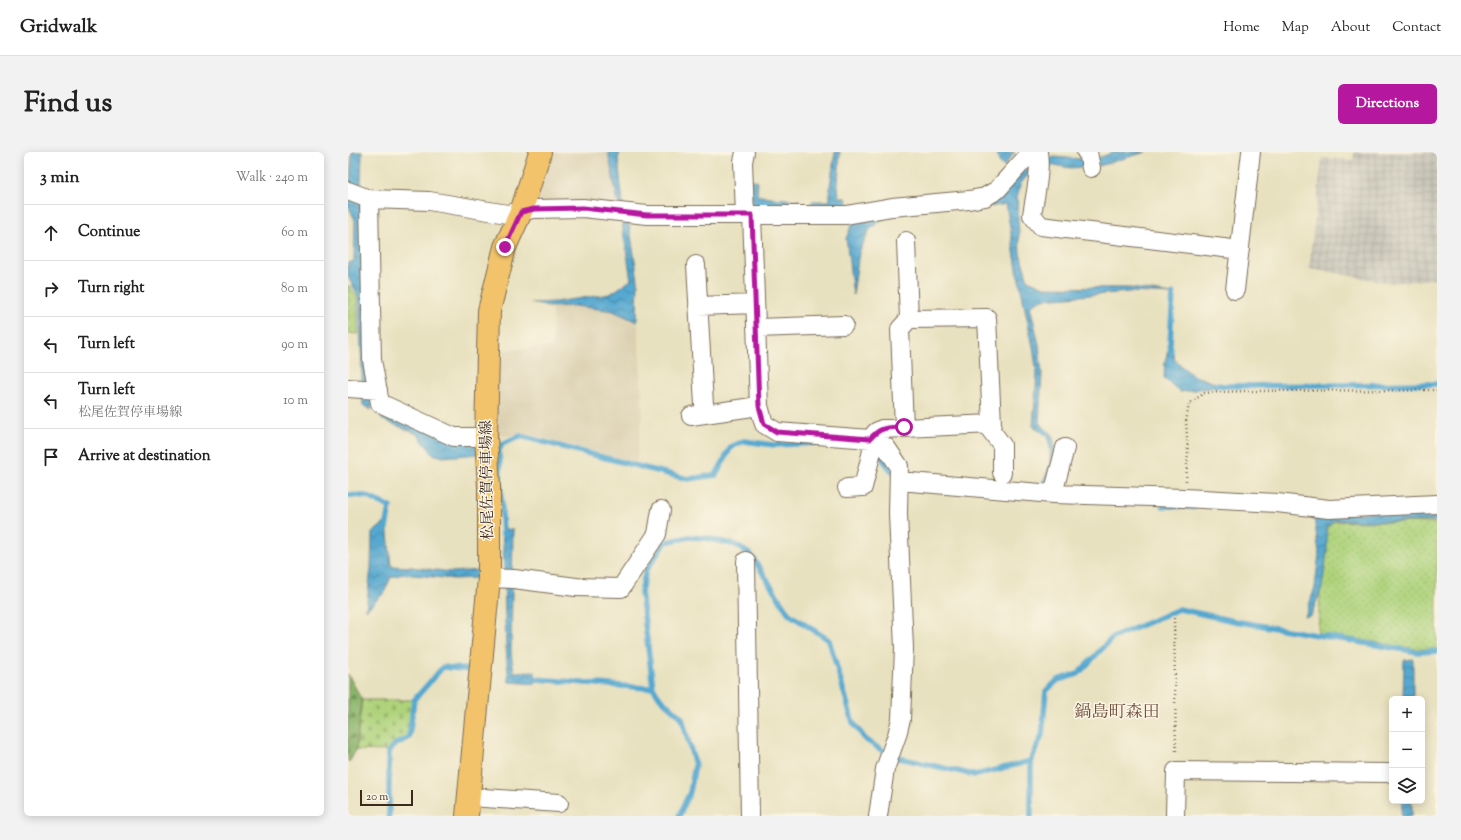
<!DOCTYPE html>
<meta charset="utf-8">
<style>
:root{--surface:#fff;--page:#f2f2f2;--text:#222;--muted:#767676;--line:#e0e0e0;--accent:#b5179e}
body{margin:0;font-family:"Sorts Mill Goudy","Noto Serif JP",serif;background:var(--page);color:var(--text)}
.controls{position:absolute;right:12px;bottom:12px;display:grid;overflow:hidden;border-radius:6px;box-shadow:0 2px 10px #0003}
.controls button{width:36px;height:36px;display:grid;place-items:center;padding:0;border:0;border-bottom:1px solid var(--line);background:var(--surface);color:var(--text);font:20px sans-serif}
.scale{position:absolute;left:12px;bottom:10px;width:53px;box-sizing:border-box;padding-left:4px;border:2px solid #3b2a1e;border-top:0;font-size:11px;line-height:14px;white-space:nowrap;color:#3b2a1e;-webkit-text-stroke:3px #fcf5e5;paint-order:stroke}
.stop{position:absolute;width:12px;height:12px;margin:-9px;border:3px solid #b5179e;border-radius:50%;background:#fff}
.stop.end{background:#b5179e;border-color:#fff;box-shadow:0 1px 4px #0008}
.list{margin:0;padding:0;list-style:none}
h2{display:flex;justify-content:space-between;align-items:center;height:52px;margin:0;padding:0 16px;font-size:17px}
h2 small{font-size:13px;font-weight:400;color:var(--muted)}
.list li{display:grid;grid-template-columns:26px 1fr auto;gap:12px;align-items:center;box-sizing:border-box;height:56px;padding:0 16px;border-top:1px solid var(--line)}
.list b{display:block;font-size:15px;white-space:nowrap}
.list p{margin:0;font-size:13px;white-space:nowrap;color:var(--muted)}
.list em{font-size:13px;font-style:normal;color:var(--muted)}
.icon{flex:none;width:22px;height:22px;fill:none;stroke:currentColor;stroke-width:2;stroke-linecap:round;stroke-linejoin:round}
.map{position:relative;flex:none;width:1089px;height:664px;overflow:hidden;border-radius:6px}
header{display:flex;align-items:center;gap:24px;box-sizing:border-box;height:56px;padding:0 20px;background:var(--surface);border-bottom:1px solid var(--line)}
header strong{font-size:19px}
nav{display:flex;gap:22px;margin-inline-start:auto;font-size:14px}
.intro{display:flex;align-items:center;justify-content:space-between;box-sizing:border-box;height:96px;padding:0 24px}
h1{margin:0;font-size:28px}
.button{padding:10px 18px;border-radius:6px;background:var(--accent);color:#fff;font-size:14px;font-weight:700}
main{display:flex;gap:24px;padding:0 24px}
aside{flex:1;background:var(--surface);border-radius:6px;box-shadow:0 2px 10px #0003}
.map>svg:first-child{display:block}
</style>
<header>
<strong>Gridwalk</strong>
<nav><a>Home</a><a>Map</a><a>About</a><a>Contact</a></nav>
</header>
<div class="intro"><h1>Find us</h1><a class="button">Directions</a></div>
<main>
<aside>
<h2>3 min<small>Walk · 240 m</small></h2>
<ul class="list">
<li><svg class="icon" aria-label="ahead" viewBox="0 0 24 24"><path d="M12 20V5M6 11l6-6 6 6"/></svg><div><b>Continue</b></div><em>60 m</em></li>
<li><svg class="icon" aria-label="right" viewBox="0 0 24 24"><path d="M7 20v-9h11M14 6l5 5-5 5"/></svg><div><b>Turn right</b></div><em>80 m</em></li>
<li><svg class="icon" aria-label="left" viewBox="0 0 24 24"><path d="M17 20v-9H6M10 6l-5 5 5 5"/></svg><div><b>Turn left</b></div><em>90 m</em></li>
<li><svg class="icon" aria-label="left" viewBox="0 0 24 24"><path d="M17 20v-9H6M10 6l-5 5 5 5"/></svg><div><b>Turn left</b><p>松尾佐賀停車場線</p></div><em>10 m</em></li>
<li><svg class="icon" aria-label="arrive" viewBox="0 0 24 24"><path d="M6 21V4h12l-3 4 3 4H6"/></svg><div><b>Arrive at destination</b></div></li>
</ul>
</aside>
<div class="map">
<svg width="1089" height="664" viewBox="0 0 1089 664">
<defs>
<pattern id="industrial-grid" width="8" height="8" patternUnits="userSpaceOnUse"><rect width="8" height="8" fill="#c7c5b8"/><path d="M0 4h8M4 0v8" fill="none" stroke="#aca99e"/></pattern>
<pattern id="grass-dots" width="8" height="8" patternUnits="userSpaceOnUse"><rect width="8" height="8" fill="#afd37c"/><path d="M2 2h.1M6 6h.1" fill="none" stroke="#97b56b" stroke-width="1.8" stroke-linecap="round"/></pattern>
<pattern id="forest-firs" width="22" height="20" patternUnits="userSpaceOnUse"><rect width="22" height="20" fill="#8bb56c"/><path d="M5 1l3.5 6h-7zM16 11l3.5 6h-7z" fill="#739358"/></pattern>
<pattern id="cemetery-stones" width="16" height="16" patternUnits="userSpaceOnUse"><rect width="16" height="16" fill="#afd37c"/><path d="M2 7V4a2 2 0 0 1 4 0v3zM10 15v-3a2 2 0 0 1 4 0v3z" fill="#97b56b"/></pattern>
<pattern id="garden-furrows" width="10" height="10" patternUnits="userSpaceOnUse"><rect width="10" height="10" fill="#afd37c"/><path d="M-1 1l2-2M0 10L10 0M9 11l2-2" fill="none" stroke="#97b56b"/></pattern>
<pattern id="water-waves" width="16" height="10" patternUnits="userSpaceOnUse"><rect width="16" height="10" fill="#55a8d0"/><path d="M0 5q4-4 8 0t8 0" fill="none" stroke="#4889a8"/></pattern>
</defs>
<rect width="100%" height="100%" fill="#fcf5e5"/>
<filter id="ink" filterUnits="userSpaceOnUse"><feTurbulence type="fractalNoise" baseFrequency=".025" numOctaves="2"/><feDisplacementMap in="SourceGraphic" scale="8" xChannelSelector="R" yChannelSelector="G"/><feConvolveMatrix kernelMatrix="1 2 1 2 8 2 1 2 1" color-interpolation-filters="sRGB"/></filter>
<filter id="wash" filterUnits="userSpaceOnUse"><feTurbulence type="fractalNoise" baseFrequency=".012" numOctaves="4" result="noise"/><feDisplacementMap in="SourceGraphic" scale="16" xChannelSelector="R" yChannelSelector="G"/><feGaussianBlur stdDeviation="0.9" result="paint"/><feColorMatrix in="noise" values="0 0 0 0 0 0 0 0 0 0 0 0 0 0 0 0 0 1.4 0 .05"/><feComposite in="paint" operator="in"/></filter>
<g filter="url(#wash)">
<rect width="100%" height="100%" fill="#e8e1bf"/>
<path fill="#dbd0b1" d="M201 0H264L273 55H199L184 45Z
M288 147 295 258 288 310 184 283 147 284V198L205 195 204 153Z"/>
<path fill="url(#industrial-grid)" d="M1006 0H1089V127L1040 131 961 116 974 6 1005 8Z"/>
<path fill="url(#grass-dots)" stroke="#757e4d" d="M976 369 1089 371V497H1070L970 481Z"/>
<path fill="url(#forest-firs)" stroke="#637045" d="M0 522 14 548 8 598 2 609 0 610Z"/>
<path fill="url(#cemetery-stones)" stroke="#757e4d" d="M14 548H66L61 585 48 592 41 599 8 598Z"/>
<path fill="url(#garden-furrows)" stroke="#757e4d" d="M0 133 9 144 10 182 0 181Z"/>
<path fill="url(#water-waves)" stroke="#486977" d="M4 0H14L13 33 2 31Z
M260 0H272L270 7 275 53 270 51Z
M487 0H492L490 33 491 45 498 46 501 55H497L492 53 462 55 464 49H482V34Z
M649 0H667L656 14 651 10Z
M768 0H798L751 14 749 6Z
M705 5 735 7 736 15 723 16 705 13 681 22 673 31 669 46 672 101 680 128 696 135 783 136 825 142 781 140 695 147 682 153 691 193 694 222 691 271C694 274 700 278 703 282 712 295 703 322 698 335L692 332C702 322 706 296 698 284 695 280 689 277 685 274L689 222 685 195 670 123 658 52 643 55 642 51 680 14Z
M403 27 410 30 409 43 423 46 451 48V55L412 56 404 54Z
M0 46 15 52 25 249 23 258 15 253 11 145 0 125V111L6 109 7 68 0 53Z
M535 67 522 77 511 101 505 143 498 86 505 70Z
M274 71H281L290 128 289 170 265 159 227 154 200 155 183 151 207 150 262 142 283 128Z
M822 192 827 208 844 223 876 234 832 240 816 226 817 209Z
M39 258 133 288 131 302 95 305 85 302 69 282 33 267Z
M1089 358V369L1049 370 987 368 979 375V400L974 436 963 463 957 465 967 435 971 401 966 365 972 362Z
M39 369 43 414 64 415 104 420 132 418 131 426 106 427 55 422 43 425 36 441 18 458 23 416 24 381Z
M154 377 165 378 163 501 166 520 186 519 189 527 187 532 161 530C155 480 158 428 154 377Z
M1065 507V547H1055L1056 508Z
M1054 649H1064V664H1053Z"/>
<g fill="none" stroke-linecap="round" stroke-linejoin="round">
<path stroke="#55a8d0" stroke-width="5.5" d="M823 199 822 192 825 142
M869 233 876 234 1089 232
M148 292H154L172 284 340 327 368 323 383 295 396 289 426 293 469 291
M154 292 151 299 155 382
M528 299 544 319
M0 343 18 344 42 355 38 376
M815 354 846 355
M189 527 298 536 305 535
M547 605 627 623 683 609
M41 664V599L48 592 61 585 66 548 95 515 124 518
M331 664 342 640 347 613 334 566 312 546 305 535 293 440 298 418 318 390 341 385 358 386 388 393 403 403 441 462 481 488 505 571 518 588 537 600
M683 664V609L694 583 698 539 710 528 730 522 764 486 831 457 886 469 1070 500 1089 499"/>
</g>
</g>
<g filter="url(#ink)">
<g fill="none" stroke-linecap="round" stroke-linejoin="round">
<g stroke="#786a56" stroke-width="20">
<path id="minor" d="M690 0C693 20 687 43 684 63L693 74 892 98
M738 0H740L743 16
M0 39 21 47 81 49 159 62 186 57 235 56 299 63H498L544 55 621 48 637 45 649 38 675 9 684 0
M21 47 24 208 32 251 106 285H138
M397 63 395 10 397 0
M404 63 411 254 416 272 429 280 522 287 538 295 551 314 550 362 556 496 553 567 549 583 537 617 530 664
M348 113 356 253
M887 138 903 0
M350 154 407 152
M408 176 496 173
M0 236 30 238
M343 264 411 254
M638 272 654 293V321
M556 275 552 177 561 167 558 89
M551 329 705 342 836 346 929 351 981 357 1089 352
M499 336 515 335 524 299 522 287 528 280 534 277 644 272 639 166 561 167
M705 342 717 296
M398 409 402 664
M141 426 166 427 228 435 273 436 309 382 313 358
M121 645 211 651
M827 664 828 619 1041 621"/>
</g>
<g stroke="#786a56" stroke-width="24">
<path id="major" d="M119 664 141 426V335L138 285 141 159 157 95 173 60 192 0"/>
</g>
<path stroke="#786a56" stroke-width="2.5" stroke-dasharray="1 3" stroke-linecap="butt" d="M838 329 840 300 838 270 841 252 856 241 896 239 1089 238
M826 466 828 602"/>
<use href="#minor" stroke="#fff" stroke-width="18"/>
<use href="#major" stroke="#f2c36a" stroke-width="22"/>
</g>
</g>
<g fill="none" stroke-linecap="round" stroke-linejoin="round" filter="url(#ink)">
<path stroke="#b5179e" stroke-width="5" d="M157 95 173 60 186 57 235 56 299 63H404L411 254 416 272 429 280 522 287C533 274 540 276 556 275"/>
</g>
<g text-anchor="middle" dominant-baseline="central" stroke-width="3" stroke-linejoin="round" paint-order="stroke">
<g font-size="15" fill="#3b2a1e" stroke="#fcf5e5">
<text transform="translate(140 328) rotate(-91)">松尾佐賀停車場線</text>
</g>
<g font-size="17" fill="#6f503c" stroke="#fcf5e5">
<text x="769" y="561">鍋島町森田</text>
</g>
</g>
</svg>
<div class="controls">
<button>+</button>
<button>−</button>
<button><svg class="icon" aria-label="layers" viewBox="0 0 24 24"><path d="M12 4l9 5-9 5-9-5zM3 14l9 5 9-5"/></svg></button>
</div>
<div class="scale">20 m</div>
<div class="stop" style="left:556px;top:275px"></div>
<div class="stop end" style="left:157px;top:95px"></div>
</div>
</main>
